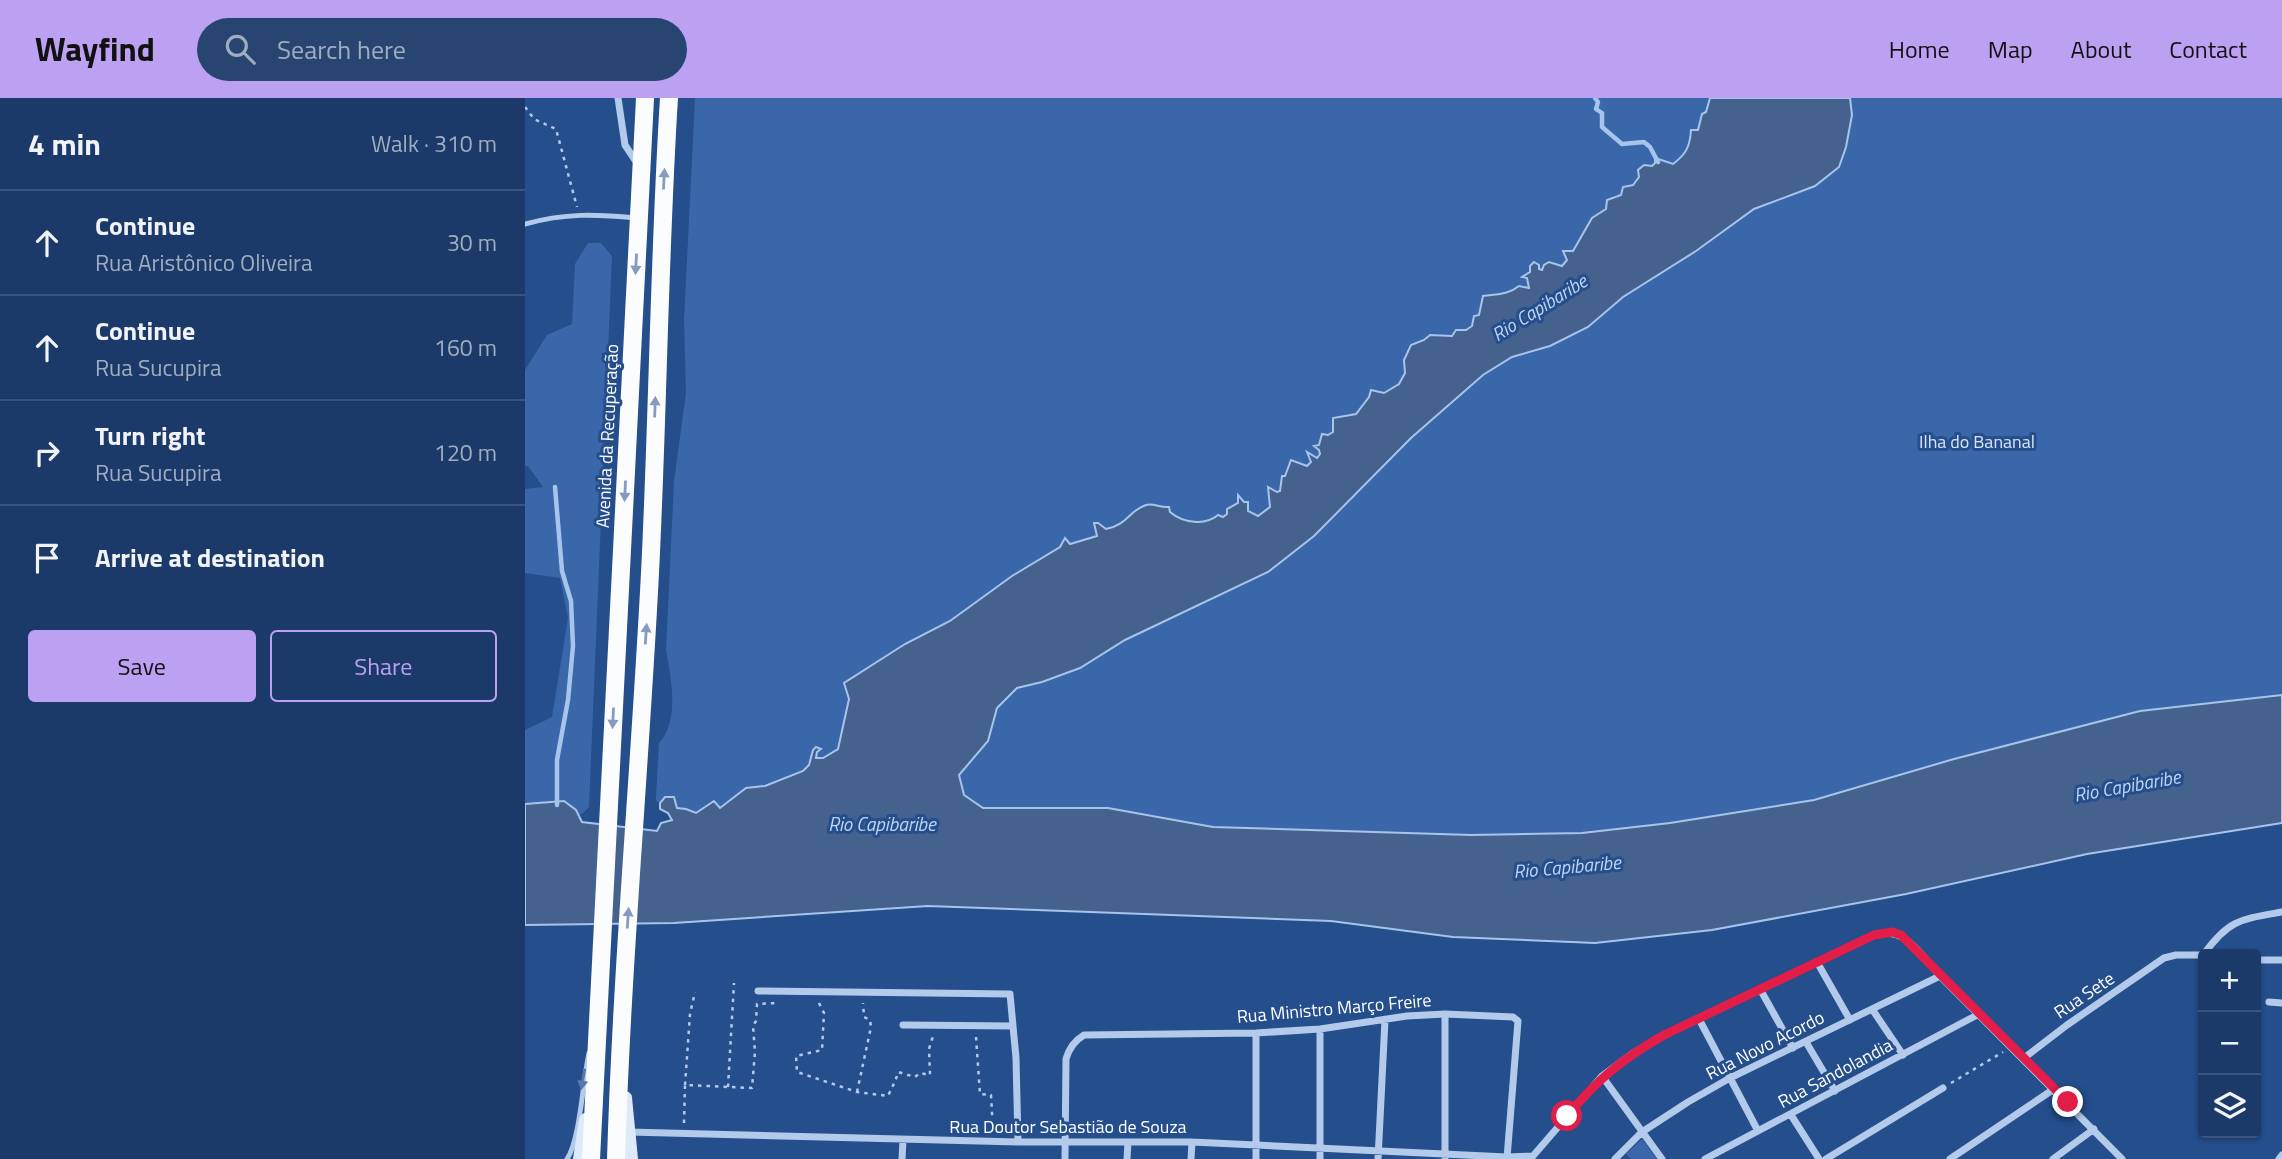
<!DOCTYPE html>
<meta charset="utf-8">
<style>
:root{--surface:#1b3a69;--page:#284571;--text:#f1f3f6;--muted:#a0adc0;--line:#39547d;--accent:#bca0f2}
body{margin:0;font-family:"Titillium Web",sans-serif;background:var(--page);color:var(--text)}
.controls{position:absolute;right:21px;bottom:21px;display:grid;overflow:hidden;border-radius:7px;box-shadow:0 2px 5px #0004}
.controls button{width:63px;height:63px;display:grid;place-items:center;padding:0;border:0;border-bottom:2px solid var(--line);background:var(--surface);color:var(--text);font:35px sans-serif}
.stop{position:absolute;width:21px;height:21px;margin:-16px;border:5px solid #e11d48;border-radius:50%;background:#fff}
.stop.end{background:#e11d48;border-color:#fff;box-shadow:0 2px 7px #0008}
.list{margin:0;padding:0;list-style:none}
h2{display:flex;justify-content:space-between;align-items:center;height:91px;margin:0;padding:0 28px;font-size:30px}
h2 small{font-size:23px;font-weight:400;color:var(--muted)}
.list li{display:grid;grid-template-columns:46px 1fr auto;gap:21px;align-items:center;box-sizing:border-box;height:105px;padding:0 28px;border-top:2px solid var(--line)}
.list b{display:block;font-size:26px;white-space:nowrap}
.list p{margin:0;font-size:23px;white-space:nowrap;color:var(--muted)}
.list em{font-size:23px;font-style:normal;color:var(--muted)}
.actions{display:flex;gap:14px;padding:21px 28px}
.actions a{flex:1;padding:16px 0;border:2px solid var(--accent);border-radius:7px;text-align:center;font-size:24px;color:var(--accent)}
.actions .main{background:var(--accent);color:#111}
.icon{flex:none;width:38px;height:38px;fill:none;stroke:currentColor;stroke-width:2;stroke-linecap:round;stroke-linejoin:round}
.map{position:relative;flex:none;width:1757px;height:1061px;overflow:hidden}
header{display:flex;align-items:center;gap:42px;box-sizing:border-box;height:98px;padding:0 35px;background:var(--accent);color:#111}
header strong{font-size:33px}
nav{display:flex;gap:38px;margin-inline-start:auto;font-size:24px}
.search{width:490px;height:63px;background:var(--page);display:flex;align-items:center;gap:18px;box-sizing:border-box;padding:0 24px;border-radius:38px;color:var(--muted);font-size:26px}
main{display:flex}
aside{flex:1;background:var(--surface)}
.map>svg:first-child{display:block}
</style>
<header>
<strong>Wayfind</strong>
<div class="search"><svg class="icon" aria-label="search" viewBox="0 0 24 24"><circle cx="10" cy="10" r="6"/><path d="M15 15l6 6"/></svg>Search here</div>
<nav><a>Home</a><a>Map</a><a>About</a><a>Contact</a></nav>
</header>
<main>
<aside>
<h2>4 min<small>Walk · 310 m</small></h2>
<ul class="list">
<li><svg class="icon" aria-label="ahead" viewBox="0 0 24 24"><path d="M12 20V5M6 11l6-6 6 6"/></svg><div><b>Continue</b><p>Rua Aristônico Oliveira</p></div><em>30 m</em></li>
<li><svg class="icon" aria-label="ahead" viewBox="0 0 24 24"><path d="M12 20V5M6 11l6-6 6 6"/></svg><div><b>Continue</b><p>Rua Sucupira</p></div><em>160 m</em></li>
<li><svg class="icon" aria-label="right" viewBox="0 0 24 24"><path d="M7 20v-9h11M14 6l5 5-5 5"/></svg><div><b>Turn right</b><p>Rua Sucupira</p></div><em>120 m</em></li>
<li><svg class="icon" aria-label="arrive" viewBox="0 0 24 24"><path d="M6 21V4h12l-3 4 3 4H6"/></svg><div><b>Arrive at destination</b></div></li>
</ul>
<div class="actions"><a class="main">Save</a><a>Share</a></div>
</aside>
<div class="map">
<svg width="1757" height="1061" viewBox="0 0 1757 1061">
<rect width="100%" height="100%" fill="#244e8c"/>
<path fill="#3967a9" d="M170 0H1185C1181 11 1179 21 1172 32H1167C1165 49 1161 56 1148 66L1130 65 1096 97 1089 98 1081 111 1063 129 1048 153 1042 154V162L1037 168 1024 164 1018 172 1005 173 998 179 1002 180 1005 190C989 193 974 195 959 198L954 217 949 218 947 228C933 237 921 239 905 237L899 243 886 247 879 262 880 276 874 286 859 295 844 294V299L831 316H822L815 320 808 334 790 349 794 351 795 356 792 360 784 359 786 364 782 368 766 362 755 386V393L752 394 743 389 745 409 733 418 713 405 698 419 676 425 658 422 627 406 605 418 597 426 581 431 573 425 570 426 572 438 544 446 541 441 535 449 487 478 425 523 380 546 319 585 324 601 313 651 298 660H291L292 654 288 652 284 667 278 673 240 688 221 690 195 711 181 707 171 715 161 711 152 710 140 699 135 705 131 703V698L134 645C155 623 146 579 141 552L149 383 161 295 159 223Z
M1311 0H1757V597L1615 613 1429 661 1289 702 1145 725 1057 735 946 737 688 729 583 710H458L439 697 434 677 463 643 472 610 493 590 517 584 555 570 600 542 743 474 789 438 886 340 958 277 987 259 1025 248 1063 229 1098 199 1171 153 1229 111 1289 88 1314 70 1321 49Z
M63 145H76L87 158 64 709 57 716 35 714 0 706V632L27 619 43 520 35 480 0 475V391L18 389 3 368H0V272L22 237 47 226 50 166Z
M1117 1041 1132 1061H1106L1101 1056Z"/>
<path fill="#45628f" stroke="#a7c4eb" stroke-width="2" d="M1185 0H1325L1327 17 1321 49 1314 69 1290 88 1229 111 1171 153 1098 199 1063 229 1025 248 987 259 958 277 886 340 789 438 743 474 600 542 555 570 517 584 492 590 472 610 463 643 434 677 439 697 458 710H583L688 729 946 737 1057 735 1145 725 1289 702 1429 661 1615 613 1757 597V725L1562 756 1381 796 1187 832 1070 845 928 839 806 823 403 808 149 825 0 827V706L39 703 51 712 57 724 132 733 136 725 147 722 143 715 135 711V705L140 699H149L152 710 161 711 171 715 189 703 195 710 221 690 240 688 278 673 284 667 288 652 291 649 296 651 292 654 291 660H298L313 651 324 601 319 585 380 546 425 523 487 478 535 449 540 440 545 446 572 438 569 425H573L581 431C604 426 603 413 621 407 629 405 635 410 644 409L645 414C658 425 680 428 693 417L698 419 702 416V411L713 405V397L719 404H723V413L733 418 745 409 743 389 752 394 755 393 757 378H760L766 362 782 368 786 364 782 354 792 360 795 356 794 352 789 348 794 347 797 336 803 337 808 334V320L831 316 844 299 846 292 859 295 874 286 880 275 879 262 886 247 899 242 905 237 927 238 931 232H941L947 228 949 218 954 217 958 198C971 196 983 197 994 188L1004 190 1002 180 997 179 1005 174V168L1009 164 1014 167V171L1017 172 1019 167 1024 164 1037 168 1042 162 1038 153H1048L1067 120 1081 111 1082 102 1096 97 1098 89 1108 87 1114 79 1113 72 1119 67 1127 68 1130 65V60L1148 66C1161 56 1165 49 1166 32H1173L1177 16 1181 14Z"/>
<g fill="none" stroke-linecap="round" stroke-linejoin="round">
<path stroke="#a7c4eb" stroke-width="4.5" d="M1070 0 1073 4 1071 11 1077 15V29L1097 46 1119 44 1125 49 1133 64
M30 389 37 473 46 503 48 548 43 602 32 662V707"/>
<path stroke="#b3caeb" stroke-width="2.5" stroke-dasharray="3.5 5" stroke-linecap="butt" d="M0 9 9 21 31 31 52 109
M294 905 299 915 297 952 271 958 272 974 332 994 363 998C367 989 371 983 373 974L390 979 395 975 405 977 404 951 408 938
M451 939 455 996 466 997 468 1033
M1426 985 1478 954
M160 987 165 916 170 894
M203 989 209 885
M332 994 346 929 345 922 339 919 338 905
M159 1025 160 987 227 990 230 954 228 928 231 923 232 906 253 905"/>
<path stroke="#b3caeb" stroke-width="5" d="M0 126C41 115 69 116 111 120
M42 1061C55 1043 58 981 64 955"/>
<path stroke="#b3caeb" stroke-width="7" d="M93 0 100 47 114 68
M1679 856C1704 821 1717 821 1757 814
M1731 862H1757
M1292 864 1325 922
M1235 891 1268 950
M233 893 485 896 491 960 493 1044
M1744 904 1757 905
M1347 911 1378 957
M1174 921 1233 1033
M378 927 488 928
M795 931V1061
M1281 944 1310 993
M1499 960 1542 927 1639 860 1651 857H1678
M1077 978 1137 1061
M1266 1017 1294 1061
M104 1034 493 1044H667L982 1059 1008 1058
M1008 1058 1077 978 1108 955 1139 937 1349 837C1380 827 1397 858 1415 878L1597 1061
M377 1061 378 1042
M540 1061 541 961C544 950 549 943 559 937L731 935 795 931 882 918 920 916 988 919 993 923 982 1060
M602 1061 603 1044
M666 1061 667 1044
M731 1061V935
M853 1061 860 922
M920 1061V916
M1090 1061 1117 1034 1163 1004 1205 980 1415 878
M1180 1061 1454 916
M1301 1061 1418 990
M1425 1061 1529 991
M1528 1061 1569 1031
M1754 1061 1757 1057"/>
<path stroke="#dee9f9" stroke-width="14" d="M100 1000 106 1061
M55 1061 61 1022"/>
<path stroke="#fbfcfe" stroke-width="18" d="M66 1061 120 0
M91 1061C97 865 115 670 125 475 133 317 134 158 144 0"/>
</g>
<defs><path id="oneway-solid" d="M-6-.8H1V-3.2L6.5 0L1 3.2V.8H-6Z" transform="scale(1.75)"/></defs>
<g fill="#859cbf">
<use href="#oneway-solid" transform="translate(139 81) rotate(-87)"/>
<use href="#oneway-solid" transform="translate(111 166) rotate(93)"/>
<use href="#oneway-solid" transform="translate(130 309) rotate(-88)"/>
<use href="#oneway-solid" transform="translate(100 393) rotate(93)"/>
<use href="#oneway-solid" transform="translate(121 536) rotate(-86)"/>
<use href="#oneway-solid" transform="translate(88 620) rotate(93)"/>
<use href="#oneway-solid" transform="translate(103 820) rotate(-86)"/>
</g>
<use fill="#5679ad" href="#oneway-solid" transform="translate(58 981) rotate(100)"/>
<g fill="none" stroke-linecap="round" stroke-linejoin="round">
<path stroke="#e11d48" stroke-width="9" d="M1042 1018C1073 981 1097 961 1139 937L1349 837 1367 834 1376 837 1543 1004"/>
</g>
<g text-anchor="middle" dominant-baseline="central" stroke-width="6" stroke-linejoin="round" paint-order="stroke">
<g font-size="18" fill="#fff" stroke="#244e8c">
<text transform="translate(82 338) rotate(-87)">Avenida da Recuperação</text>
<text transform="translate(1559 897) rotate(-34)">Rua Sete</text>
<text transform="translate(809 910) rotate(-5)">Rua Ministro Março Freire</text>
<text transform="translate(1240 947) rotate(-27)">Rua Novo Acordo</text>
<text transform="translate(1310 975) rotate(-28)">Rua Sandolandia</text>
<text x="543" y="1028">Rua Doutor Sebastião de Souza</text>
</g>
<g font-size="18" fill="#d8e5f8" stroke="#244e8c">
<text x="1452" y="343">Ilha do Bananal</text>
</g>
<g font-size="19" font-style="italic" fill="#bfd4f2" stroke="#244e8c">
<text transform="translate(1014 209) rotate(-32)">Rio Capibaribe</text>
<text transform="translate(1602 687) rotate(-10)">Rio Capibaribe</text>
<text x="357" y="725">Rio Capibaribe</text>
<text transform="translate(1042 768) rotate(-5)">Rio Capibaribe</text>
</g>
</g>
</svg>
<div class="controls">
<button>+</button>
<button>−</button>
<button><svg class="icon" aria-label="layers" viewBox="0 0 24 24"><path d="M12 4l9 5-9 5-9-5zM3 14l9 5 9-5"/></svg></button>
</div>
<div class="stop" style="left:1042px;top:1018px"></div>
<div class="stop end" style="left:1543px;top:1004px"></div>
</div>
</main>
